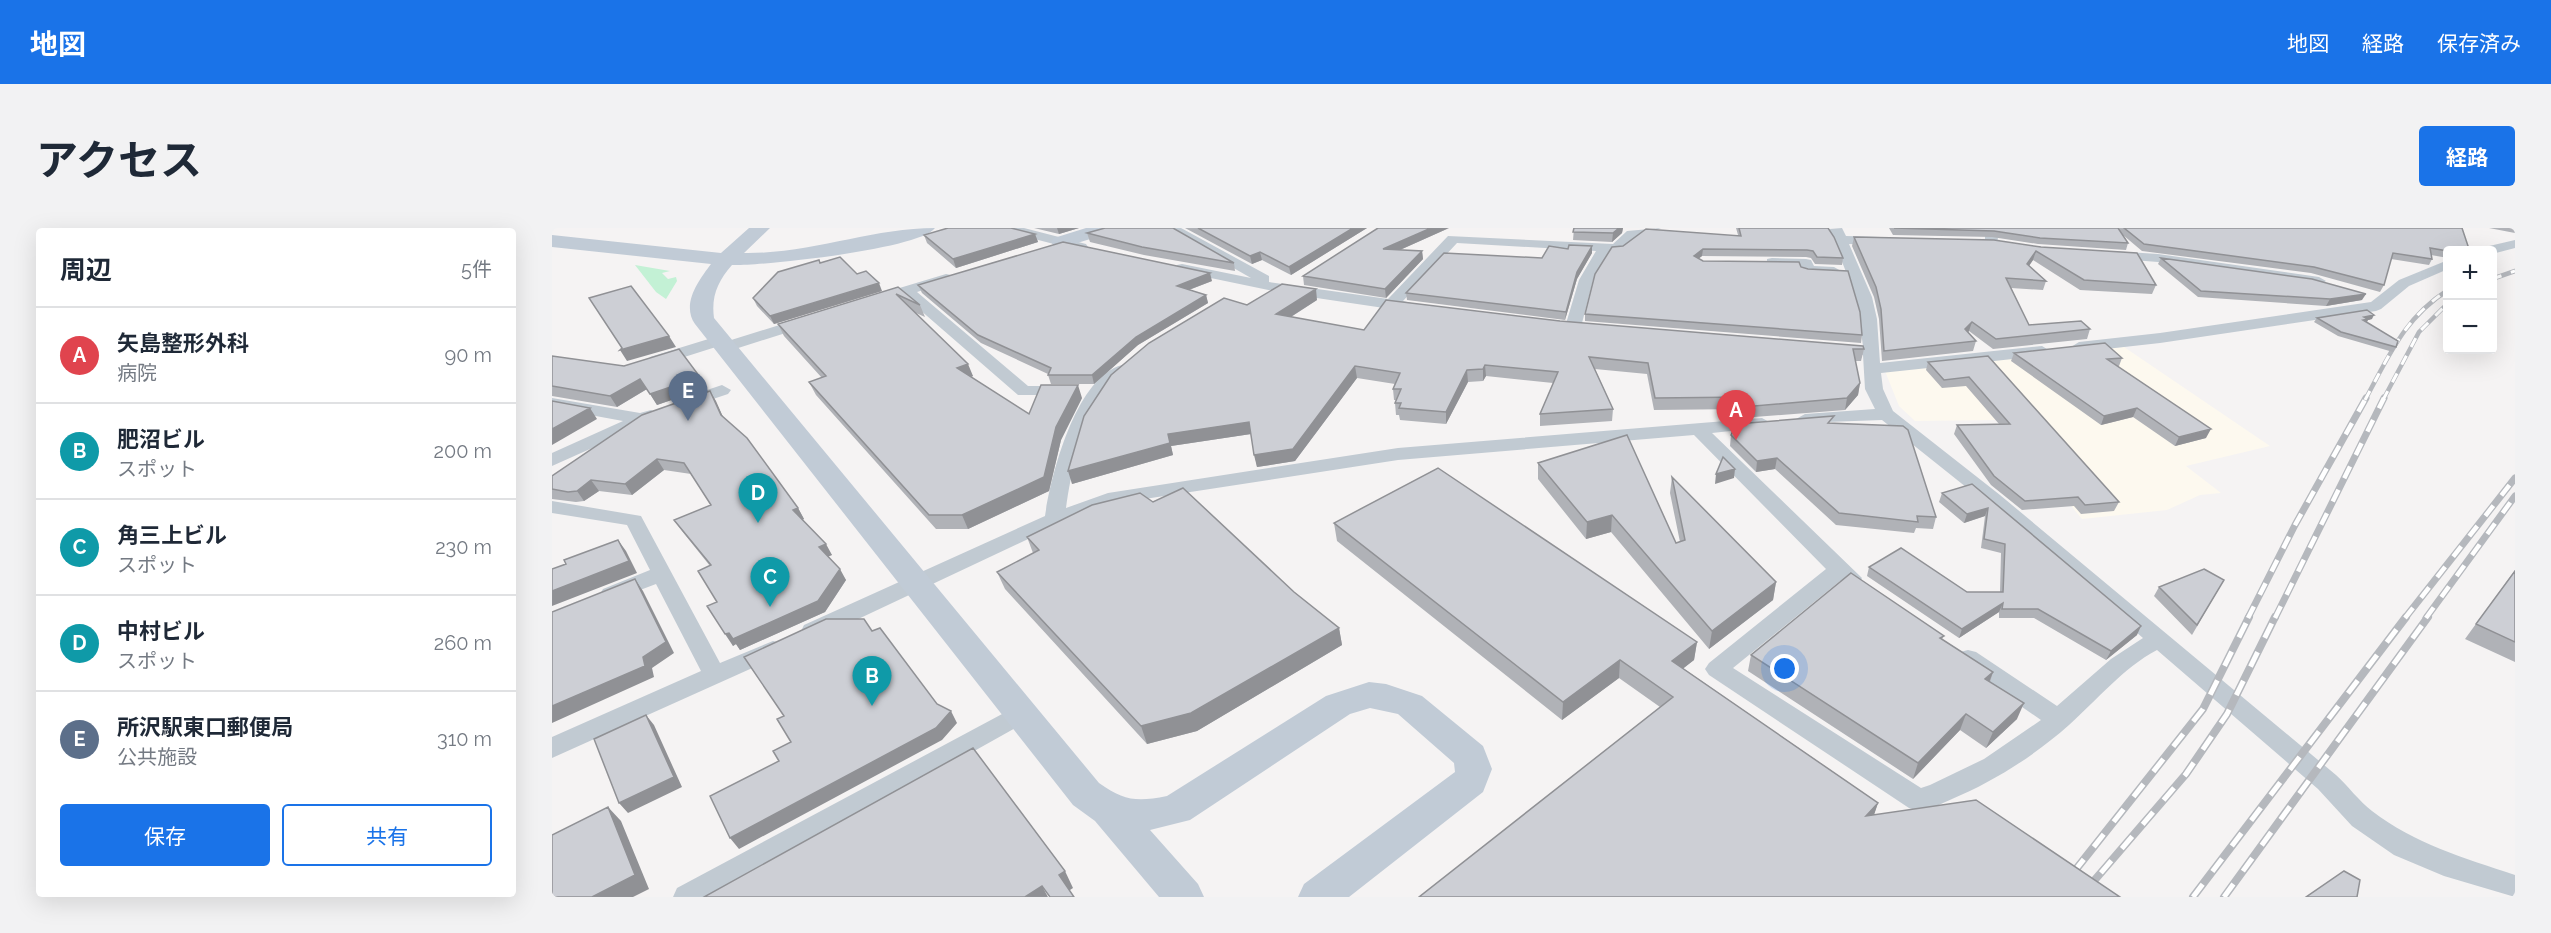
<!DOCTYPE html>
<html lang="ja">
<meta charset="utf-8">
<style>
:root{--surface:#fff;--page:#f2f2f3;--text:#1f2937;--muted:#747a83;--line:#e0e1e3;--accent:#1a73e8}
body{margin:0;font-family:Raleway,"Noto Sans JP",sans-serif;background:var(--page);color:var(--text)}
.controls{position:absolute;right:18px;top:18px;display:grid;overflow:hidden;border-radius:6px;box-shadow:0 6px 24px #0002}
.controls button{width:54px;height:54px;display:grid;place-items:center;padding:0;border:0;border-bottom:2px solid var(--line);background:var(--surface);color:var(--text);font:30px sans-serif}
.you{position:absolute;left:1233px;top:441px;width:21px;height:21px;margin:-15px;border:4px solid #fff;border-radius:50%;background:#1a73e8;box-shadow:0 0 0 9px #1a73e833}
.badge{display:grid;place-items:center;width:39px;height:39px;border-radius:50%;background:var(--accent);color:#fff;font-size:20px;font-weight:700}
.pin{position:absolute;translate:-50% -50px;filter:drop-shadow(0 2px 3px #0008)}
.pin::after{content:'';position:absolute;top:32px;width:21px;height:18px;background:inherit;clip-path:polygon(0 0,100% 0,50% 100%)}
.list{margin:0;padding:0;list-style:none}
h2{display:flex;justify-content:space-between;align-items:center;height:78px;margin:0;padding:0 24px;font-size:26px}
h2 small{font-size:20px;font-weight:400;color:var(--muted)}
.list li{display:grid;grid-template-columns:39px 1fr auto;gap:18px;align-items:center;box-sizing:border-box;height:96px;padding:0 24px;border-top:2px solid var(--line)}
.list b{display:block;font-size:22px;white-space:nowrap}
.list p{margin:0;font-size:20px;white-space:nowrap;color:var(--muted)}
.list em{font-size:20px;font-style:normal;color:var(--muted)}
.actions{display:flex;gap:12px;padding:18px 24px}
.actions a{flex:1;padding:14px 0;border:2px solid var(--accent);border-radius:6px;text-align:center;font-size:21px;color:var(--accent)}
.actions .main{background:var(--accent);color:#fff}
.map{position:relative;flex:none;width:1963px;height:669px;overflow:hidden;border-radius:6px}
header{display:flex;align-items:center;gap:36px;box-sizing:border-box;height:84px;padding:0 30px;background:var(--accent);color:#fff}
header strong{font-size:28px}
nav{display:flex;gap:33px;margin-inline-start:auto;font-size:21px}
.intro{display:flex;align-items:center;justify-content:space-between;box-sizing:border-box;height:144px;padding:0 36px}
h1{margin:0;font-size:42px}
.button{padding:15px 27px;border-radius:6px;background:var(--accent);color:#fff;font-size:21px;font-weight:700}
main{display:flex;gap:36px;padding:0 36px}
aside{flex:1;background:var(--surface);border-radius:6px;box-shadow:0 6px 24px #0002}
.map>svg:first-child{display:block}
</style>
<header>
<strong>地図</strong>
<nav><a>地図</a><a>経路</a><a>保存済み</a></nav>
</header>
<div class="intro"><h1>アクセス</h1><a class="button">経路</a></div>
<main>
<aside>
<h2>周辺<small>5件</small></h2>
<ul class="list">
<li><span class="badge" style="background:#e0444e">A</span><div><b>矢島整形外科</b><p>病院</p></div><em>90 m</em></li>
<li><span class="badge" style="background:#0f9aa8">B</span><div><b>肥沼ビル</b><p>スポット</p></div><em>200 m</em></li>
<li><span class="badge" style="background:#0f9aa8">C</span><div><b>角三上ビル</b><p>スポット</p></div><em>230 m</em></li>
<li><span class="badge" style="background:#0f9aa8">D</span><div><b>中村ビル</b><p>スポット</p></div><em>260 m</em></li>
<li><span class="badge" style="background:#5c6f8a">E</span><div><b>所沢駅東口郵便局</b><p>公共施設</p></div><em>310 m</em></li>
</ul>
<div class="actions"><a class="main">保存</a><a>共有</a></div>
</aside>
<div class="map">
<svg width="1963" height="669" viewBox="0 0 1963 669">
<rect width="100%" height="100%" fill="#f5f3f3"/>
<path fill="#fdf9ef" d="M1572 119 1718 218 1634 238 1669 265 1648 267 1615 282 1530 291 1448 192 1363 193 1347 178 1333 143Z"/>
<path fill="#c3f1d5" d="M83 37 118 43 110 45 116 51 124 49 125 53 114 71 104 64Z"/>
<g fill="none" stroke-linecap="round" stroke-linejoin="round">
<path fill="#c1cad2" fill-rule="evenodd" d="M449 0H472L534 16 536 19 529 23 451 3Z
M612 0H629L717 48V54L836 71 896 8 1061 16 1075 3 1109 0 1085 9 1069 23 1058 24 1041 52 1029 99 1021 104 1013 99 1027 52 1044 23 905 15 851 73 864 76 867 79 859 84 731 65 625 43 623 40 625 37 630 36 699 50Z
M1290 0 1294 8 1329 9 1336 13 1329 17 1297 16 1320 69 1325 91 1328 135 1490 118 1498 123 1490 128 1329 145 1331 161 1341 183 1448 267 1784 547C1796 558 1807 573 1820 583 1863 616 1912 630 1963 647V669L1892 648 1842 627 1800 598 1766 561 1605 422C1571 440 1545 472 1517 497 1483 527 1443 553 1400 571 1387 577 1371 585 1357 580L1157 447 1153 441 1157 435 1274 341 1142 207 846 232 560 276 510 295 268 409 260 411 252 409 249 403 252 397 493 288C499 247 524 149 570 137L578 142C570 153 557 161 549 172 528 202 519 244 514 280L556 265 846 220 1210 190 1219 195 1216 199 1160 205 1310 350 1307 355 1299 357 1288 353 1181 440 1369 560 1378 557 1432 531 1489 492 1408 436 1404 430 1408 424 1416 422 1424 424 1505 478 1559 431 1591 410 1434 275 1330 192 1247 195 1244 191 1253 186 1323 181 1313 161 1311 127 1284 126 1276 121 1284 116 1311 118 1304 69 1277 1Z
M1433 0H1447L1445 18 1440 19 1433 15Z
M1963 12V20L1940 26V22H1931L1933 19Z
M1560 23 1606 26 1767 49 1774 53 1767 57 1606 34 1555 30V24Z
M1220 30 1254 31 1259 32 1262 38 1282 39 1289 43C1281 51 1260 48 1250 45L1247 39 1215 37V31Z
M1896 32V41L1857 58 1829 81 1824 83 1608 115 1527 124 1519 119 1527 114 1608 105 1819 74 1847 52Z
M394 46 399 47 401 50 399 53 365 64 476 158H514L520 159 523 163 520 167H466L352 68 326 76 318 71 321 68Z
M256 88 262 90 264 93 262 96 180 122H168L167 118 104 138 96 133 98 129 163 109H175L176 113Z
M170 157 179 162 176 166 134 180 125 175 128 171Z
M0 170 88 185 99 182 108 187 105 191 0 238V225L71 193 0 180Z
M0 273 89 288 168 435 221 413 229 415 232 421 229 427 0 530V509L149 443 104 356 59 373 51 371 48 366 51 361 98 342 75 297 0 285Z
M467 477 476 479 479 486 476 493 161 669H121L125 660Z"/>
<path fill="#c1cbd6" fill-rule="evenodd" d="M197 0H218L192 25C259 26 319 0 383 0 368 21 211 38 180 37 166 53 159 68 162 90L547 555C572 573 585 574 615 568L774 468 817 454 834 456 870 468 931 518 940 541 931 564 797 669H746L752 656 903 544 902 535 846 486 818 480 798 486 638 592 598 602 646 656 652 669H607L543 593 521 577 143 96C129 76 147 52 159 36L0 19V7L169 25Z
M534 0H564L561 4 509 20 502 18 499 14 502 10Z"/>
<g stroke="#b5b8bd" stroke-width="4.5">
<path id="rail-far2" d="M1940 51 1963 43
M1813 172C1837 128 1852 90 1896 62
M1831 172 1867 104 1896 75"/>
</g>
<g stroke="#b5b8bd" stroke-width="7">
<path id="rail-far1" d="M1696 390 1743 297 1814 170
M1723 390 1832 170
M1853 390 1963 250
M1874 390 1963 268"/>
</g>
<g stroke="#b5b8bd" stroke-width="8">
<path id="rail" d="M1502 669 1651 481 1697 389
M1528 669 1634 546 1675 486 1723 389
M1641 669 1854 389
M1672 669 1876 389"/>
</g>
<use href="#rail-far2" stroke="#fff" stroke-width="3" stroke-dasharray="10" stroke-linecap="butt"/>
<use href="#rail-far1" stroke="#fff" stroke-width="4.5" stroke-dasharray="13" stroke-linecap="butt"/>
<use href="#rail" stroke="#fff" stroke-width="5" stroke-dasharray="16" stroke-linecap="butt"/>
</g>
<path fill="#b0b2b7" d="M482 0H527L507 6Z
M633 0H815L739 47 710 32 700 36Z
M897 0 848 22 870 23 871 31 834 70 752 57 751 48Z
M1022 0H1071L1070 5 1060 14 1021 12Z
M1184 0H1276L1291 30 1290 37 1263 36 1259 30 1254 29 1150 28 1146 31 1151 33 1249 39 1310 107 1309 115 1033 93V86L1071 18 1186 7Z
M1337 0H1910L1917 21 1915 22H1896V30L1879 27 1880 31 1877 37 1839 31 1832 57 1828 64 1759 45 1590 23 1571 7 1576 15 1574 22 1486 16 1440 9 1341 7Z
M1937 0H1963V5Z
M535 5 682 35 683 43 592 27 538 14Z
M483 6 486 14 404 40 375 15 372 7Z
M1302 9 1489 19 1604 57 1600 66 1528 62 1481 32 1477 38 1494 53 1491 62 1459 60 1477 97 1538 101 1535 111 1441 121 1417 103 1416 104 1424 113 1421 123 1330 133 1327 91 1322 69 1300 18Z
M1040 18V25L1025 51 1013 92 855 72 854 65 990 30 1016 21Z
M1609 30 1810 72 1774 78 1646 69 1606 36Z
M268 35 305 46 330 63 222 96 205 78 201 70Z
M660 53 637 62 654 67 656 75 586 117 542 156H499L496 147V146L429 115 370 65 366 57Z
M346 59 368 77 373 89 364 85 421 148 419 149 477 186 530 170 509 212 497 263 416 301H384L264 167 257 154 270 150 232 108 226 96Z
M765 72 739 89 812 102 1008 93 1312 121 1309 133H1303L1308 155 1306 167 1293 182 1189 190 1190 181 1102 182 1095 146 1043 141 1061 181 1060 193 988 198V186L1001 155 934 148 931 153 916 154 894 196 848 192 847 187H844L843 175 844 172H842L841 161 843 156 805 150 743 233 705 239 699 206 619 218 621 227 520 256 695 77Z
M1765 90 1820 91 1816 92 1815 94 1844 119 1841 124 1786 108 1762 94Z
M1462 125 1570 130 1567 138 1565 139 1654 210 1623 218 1581 189 1549 197 1459 133Z
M0 128 148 149 154 160 105 177 95 161 65 179 0 168Z
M1436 128 1567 274 1562 283 1529 286 1522 278 1470 282 1439 257 1402 206 1405 197 1447 196 1414 158 1390 160 1374 142 1376 134Z
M158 163 171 189 246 280 252 291 250 292 280 327 276 328 294 352 273 384 188 422 184 416 181 418 165 374 158 338 130 303 122 292 159 277 139 246 112 242 80 267 47 263 32 273 24 274 0 271V248Z
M1280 195 1384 289 1381 301 1364 300 1362 305 1284 297 1223 241 1204 244 1178 218 1179 207Z
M986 235 1124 315 1128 314 1118 265 1120 249 1224 354 1221 372 1157 421 1059 304 1034 311 986 251Z
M1420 256 1585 407 1554 432 1482 390H1447V384L1407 410 1315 348 1317 339 1415 364H1448L1449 325 1429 320 1433 288 1412 295 1387 274 1390 265Z
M601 274 742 364 787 400 790 417 645 503 595 516 453 361 445 344 481 325 475 309Z
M782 295 1145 414 1142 432 1131 440 1326 575 1322 586 867 669 1108 479 1067 450 1010 492 785 313Z
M1963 342V434L1913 411Z
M1672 352 1640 407 1602 368 1607 359Z
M1392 408 1390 411 1441 444 1438 454 1465 491 1434 520 1408 502 1361 551 1196 443 1199 427Z"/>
<path fill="#909195" d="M505 0H527L507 6Z
M801 0H815L739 47 737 39Z
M879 0H897L832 29 831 21Z
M1067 0H1071L1070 5 1060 14 1061 5Z
M483 6 486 14 404 40 401 31Z
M1040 18V25L1025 51 1013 92 1014 84 1025 44Z
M1151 21 1150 28 1141 35 1142 28Z
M870 23 871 31 834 70 833 61Z
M1484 23 1481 32 1472 45 1475 36Z
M708 24 710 32 700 36 698 28Z
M658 45 660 53 626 66 625 58Z
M327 55 330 63 222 96 218 88Z
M764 61 765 72 726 97 724 86Z
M1814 66 1810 72 1774 78 1778 71Z
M654 67 656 75 586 117 542 156 540 147 584 109Z
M1822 87 1820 91 1816 92 1814 95 1809 96 1812 89Z
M1420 94 1417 103 1410 111 1413 101Z
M117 108 124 119 75 133 68 122Z
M416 136 421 148 410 152 405 140Z
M933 137 934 148 931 153V141Z
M803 138 805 150 743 233 705 239 702 227Z
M915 142 916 154 894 196V184Z
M148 149 154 160 105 177 98 166Z
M88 151 95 161 65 179 58 168Z
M1308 155 1306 167 1293 182 1295 170Z
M526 157 530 170 509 212 497 263 416 301 410 287 504 199Z
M158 163 164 173 175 198 169 187Z
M38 180 45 191 0 217V201Z
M1585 180 1581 189 1549 197 1552 188Z
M697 194 699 206 619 218 621 227 520 256 516 243 616 206Z
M1659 201 1654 210 1623 218 1627 209Z
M1225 230 1223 241 1204 244 1205 233Z
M105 231 112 242 80 267 73 256Z
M1183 241 1182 250 1163 256 1164 246Z
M39 252 47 263 32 273 25 263Z
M246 280 252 291 247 293 241 282Z
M1436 280 1433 288 1412 295 1415 286Z
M1060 287 1059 304 1034 311 1035 294Z
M66 312 74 323 85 345 0 378V363Z
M274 316 280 327 273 330 267 319Z
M288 341 294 352 273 384 188 422 184 416 181 418 173 406Z
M83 351 91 363 122 425 100 440 102 449 0 495V478L91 429Z
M1224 354 1221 372 1157 421 1160 403Z
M1451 375 1447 384 1407 410 1410 401Z
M1589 398 1585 407 1554 432 1559 423Z
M787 400 790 417 645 503 595 516 589 498Z
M1145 414 1142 432 1118 451 1120 433Z
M1068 432 1067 450 1010 492 1011 474Z
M1441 444 1435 460 1433 451Z
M1472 475 1465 491 1434 520 1441 504Z
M399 483 405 495 390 512 187 621 178 610Z
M1414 486 1408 502 1361 551 1366 535Z
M94 487 102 497 130 559 76 585 67 575Z
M1326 575 1320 593 1314 588Z
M56 579 69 593 97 661 81 669H40Z
M513 643 521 660 515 664 507 647Z
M490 658 496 669H473Z"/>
<path fill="#cdcfd5" stroke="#909195" stroke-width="1.5" d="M396 0H459L483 6 401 31 372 7Z
M553 0H621L682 35 590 19 535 5Z
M646 0H801L737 39 708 24 698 28Z
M826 0H879L831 21 870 23 833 61 751 48Z
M1022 0H1067L1061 5 1021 4Z
M1187 0H1276L1282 9 1291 30 1265 29 1261 23 1255 22 1151 21 1142 28 1151 33 1247 34 1249 39 1256 41 1296 43 1308 84 1310 107 1033 86 1043 46 1060 19 1071 18 1094 1 1189 8Z
M1342 0H1566L1576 15 1488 10 1442 3Z
M1572 0H1910L1917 21 1906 20V22H1896V23L1878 20 1880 31 1841 25 1832 57 1762 39 1592 16Z
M1302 9 1442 12 1489 19 1585 25 1604 57 1532 52 1484 23 1475 36 1494 53 1454 50 1477 97 1529 93 1538 101 1444 111 1420 94 1413 101 1424 113 1332 123 1329 81 1324 59Z
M511 14 658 45 625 58 654 67 584 109 540 147H496L499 140 426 107 366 57Z
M1017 17 1040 18 1025 44 1014 84 854 65 892 25 990 30 997 18 1016 21Z
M288 29 305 46 314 43 327 55 218 88 201 70 226 44 267 32 268 35Z
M1609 30 1760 51 1814 66 1778 71 1649 63Z
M730 56 764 61 724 86 812 102 834 72 1008 93 1311 118 1312 121H1301L1308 155 1295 170 1191 179 1195 169 1103 170 1096 135 1037 129 1061 181 988 186 1006 144 933 137 931 141 915 142 894 184 847 180 849 175H843L849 161H841L848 145 803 138 741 221 702 227 697 194 616 206 618 215 516 243 532 188 559 147 597 115 672 70 695 77Z
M79 58 117 108 68 122 70 120 37 70Z
M346 59 368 77 344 66 416 136 405 140 477 186 489 157H526L504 199 492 249 410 287H377L257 154 274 148 226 96Z
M1815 82 1822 87 1812 89 1816 91 1811 92 1846 113 1844 119 1789 104 1765 90Z
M1553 115 1570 130 1555 131 1659 201 1627 209 1585 180 1552 188 1462 125Z
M127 121 148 149 98 166 88 151 58 168 0 158V128L72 138Z
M1436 128 1567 274 1533 277 1526 269 1473 273 1442 248 1405 197 1458 196 1417 149 1392 152 1376 134Z
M158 163 169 187 195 210 246 280 241 282 274 316 267 319 288 341 266 373 181 411 177 405 173 406 155 378 165 374 146 343 159 337 122 292 159 277 132 235 105 231 73 256 39 252 25 263 16 264 0 261V248L90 187Z
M0 173 38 180 0 201Z
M1282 188 1276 195 1351 198 1356 202 1384 289 1365 288 1366 294 1287 285 1225 230 1205 233 1179 207 1184 196Z
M1075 207 1124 315 1133 312 1120 249 1224 354 1160 403 1060 287 1035 294 986 235Z
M1171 229 1183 241 1164 246Z
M886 240 1145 414 1120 433 1326 575 1314 588 1424 572 1568 669H867L1121 469 1068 432 1011 474 782 295Z
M1420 256 1589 398 1559 423 1486 381H1450L1451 375 1410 401 1317 339 1349 320 1415 364H1451L1453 316 1432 311 1436 280 1415 286 1390 265Z
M631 260 742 364 787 400 639 485 589 498 445 344 487 322 475 309 540 277 588 265 601 274Z
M66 312 77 333 0 363V341L14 336 12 332Z
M1652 341 1672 352 1645 397 1607 359Z
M1963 343V414L1924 396Z
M1299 345 1392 408 1388 410 1441 444 1433 451 1472 475 1441 504 1414 486 1366 535 1199 427Z
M83 351 114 414 91 429 93 438 0 478V384Z
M274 391H312L320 403 328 400 385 476 399 483 384 500 178 610 158 568 227 533 221 523 239 514 225 491 232 488 192 429Z
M94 487 122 549 67 575 42 511Z
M421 520 513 643 507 647 522 669H498L490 658 473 669H152Z
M56 579 83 647 40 669H0V607Z
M1792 643 1808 652 1805 669H1754Z"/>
</svg>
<div class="controls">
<button>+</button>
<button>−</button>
</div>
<div class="you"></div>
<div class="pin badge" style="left:1184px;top:212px;background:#e0444e">A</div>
<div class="pin badge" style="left:320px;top:478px;background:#0f9aa8">B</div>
<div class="pin badge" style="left:218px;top:379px;background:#0f9aa8">C</div>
<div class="pin badge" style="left:206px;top:295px;background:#0f9aa8">D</div>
<div class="pin badge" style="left:136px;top:193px;background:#5c6f8a">E</div>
</div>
</main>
